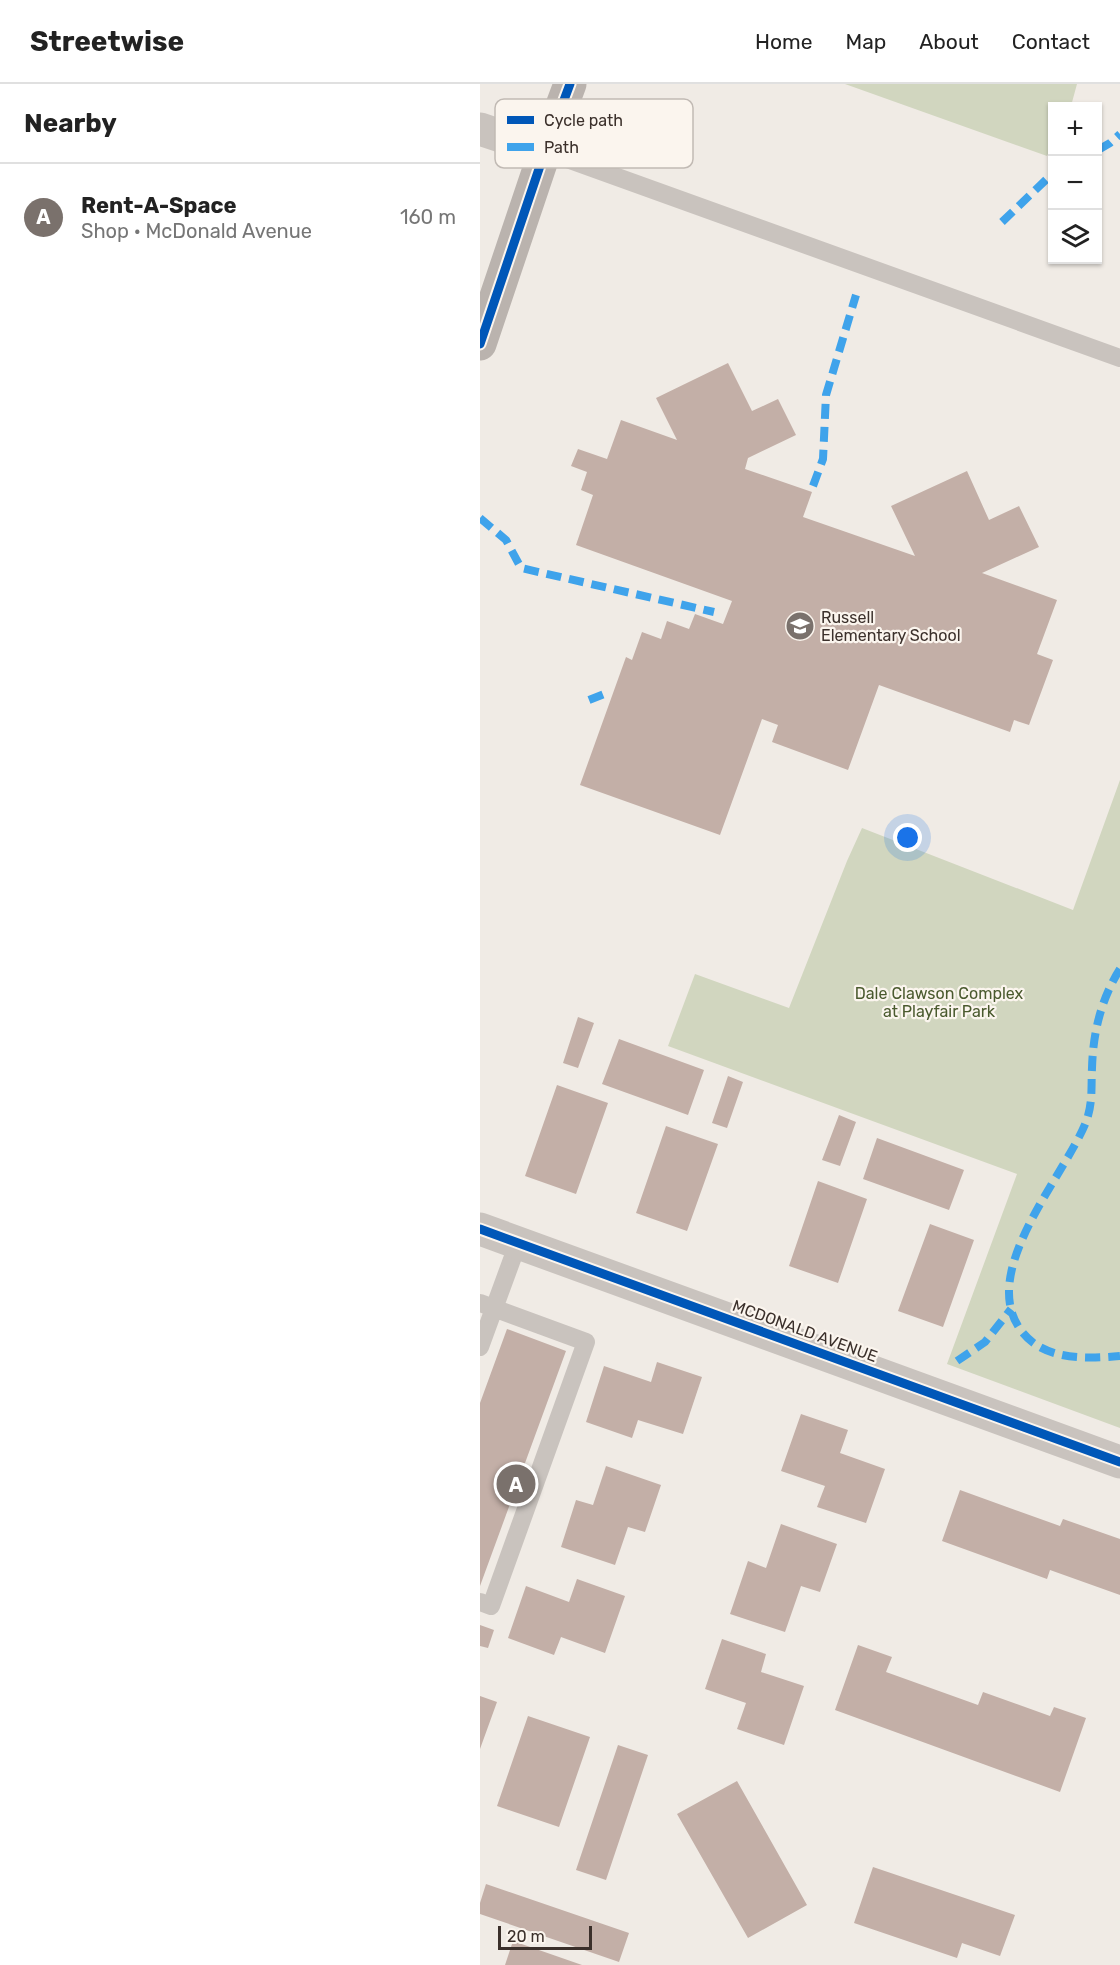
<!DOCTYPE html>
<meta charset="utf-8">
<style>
:root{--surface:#fff;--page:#f2f2f2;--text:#222;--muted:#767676;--line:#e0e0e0;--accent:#7a716c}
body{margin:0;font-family:Rubik,sans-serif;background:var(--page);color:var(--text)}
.controls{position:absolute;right:18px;top:18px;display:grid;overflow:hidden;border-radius:0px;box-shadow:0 2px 4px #0004}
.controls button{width:54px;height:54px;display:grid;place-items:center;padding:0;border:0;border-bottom:2px solid var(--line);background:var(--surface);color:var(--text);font:30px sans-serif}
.scale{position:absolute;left:18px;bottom:15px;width:94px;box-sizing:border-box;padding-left:6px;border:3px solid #3b302b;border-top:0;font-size:16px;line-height:21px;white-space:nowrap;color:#3b302b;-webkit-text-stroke:4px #fbf5ee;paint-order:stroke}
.you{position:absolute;left:428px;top:754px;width:21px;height:21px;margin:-15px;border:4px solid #fff;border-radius:50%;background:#1a73e8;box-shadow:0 0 0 9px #1a73e833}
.badge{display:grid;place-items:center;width:39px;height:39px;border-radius:50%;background:var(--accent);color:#fff;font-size:20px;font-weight:700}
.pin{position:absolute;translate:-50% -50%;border:3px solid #fff;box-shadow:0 2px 6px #0006}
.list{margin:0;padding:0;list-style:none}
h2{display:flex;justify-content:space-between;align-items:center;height:78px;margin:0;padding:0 24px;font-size:26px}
h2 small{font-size:20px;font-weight:400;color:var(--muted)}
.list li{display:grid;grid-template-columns:39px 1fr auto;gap:18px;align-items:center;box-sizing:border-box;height:108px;padding:0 24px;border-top:2px solid var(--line)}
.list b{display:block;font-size:22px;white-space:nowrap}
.list p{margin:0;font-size:20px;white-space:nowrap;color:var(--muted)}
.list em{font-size:20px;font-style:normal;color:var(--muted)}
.icon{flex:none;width:33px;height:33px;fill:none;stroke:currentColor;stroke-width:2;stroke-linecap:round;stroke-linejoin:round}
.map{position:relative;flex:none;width:640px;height:1881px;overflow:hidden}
header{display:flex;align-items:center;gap:36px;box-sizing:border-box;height:84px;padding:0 30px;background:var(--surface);border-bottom:2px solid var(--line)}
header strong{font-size:28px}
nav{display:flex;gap:33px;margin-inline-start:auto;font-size:21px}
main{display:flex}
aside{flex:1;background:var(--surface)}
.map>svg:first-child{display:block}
</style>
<header>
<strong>Streetwise</strong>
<nav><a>Home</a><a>Map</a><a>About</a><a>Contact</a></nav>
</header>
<main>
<aside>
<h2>Nearby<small></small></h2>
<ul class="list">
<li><span class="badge">A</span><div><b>Rent-A-Space</b><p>Shop · McDonald Avenue</p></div><em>160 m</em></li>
</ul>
</aside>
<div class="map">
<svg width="640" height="1881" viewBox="0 0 640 1881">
<rect width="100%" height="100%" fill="#f0ebe5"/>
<path fill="#d1d6bf" d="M365 0H597L591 22H572V62L567 72Z
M640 696V1344L467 1280 537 1090 188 962 215 890 309 924 367 777 382 744 593 826Z"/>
<path fill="#c3afa7" d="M248 279 272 327 298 315 316 351 268 374 265 385 332 408 323 433 435 472 411 422 487 387 509 436 539 422 559 463 502 489 577 516 557 570 573 576 549 641 534 636 530 648 399 601 368 686 292 658 298 641 282 635 240 751 100 701 146 573 152 576 162 548 181 555 187 537 209 545 215 530 243 540 252 517 96 461 113 411 101 406 107 388 91 382 98 365 127 375 141 336 197 356 176 314Z
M98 933 114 939 98 984 83 979Z
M139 955 224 986 208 1031 122 1000Z
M248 992 263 998 247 1044 232 1039Z
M77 1001 128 1019 96 1110 45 1092Z
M359 1031 376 1038 360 1082 342 1076Z
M186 1042 238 1060 207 1147 156 1129Z
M397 1054 484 1086 469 1126 383 1095Z
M338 1097 387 1115 358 1199 309 1182Z
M450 1140 494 1156 463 1243 418 1227Z
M27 1245 86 1267 0 1502V1319Z
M177 1278 222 1293 203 1350 158 1336 152 1354 106 1338 124 1282 171 1298Z
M321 1330 368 1346 360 1369 405 1385 386 1439 337 1423 345 1402 301 1387Z
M126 1382 181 1401 165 1448 148 1443 135 1481 81 1463 96 1416 113 1421Z
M480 1406 580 1442 583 1435 640 1455V1511L570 1486 567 1495 462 1457Z
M301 1440 357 1460 340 1508 321 1502 305 1548 250 1530 268 1477 286 1484Z
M97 1495 145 1512 125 1569 81 1553 74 1571 28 1554 46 1502 89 1518Z
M0 1541 14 1546 8 1564 0 1562Z
M242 1555 286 1570 281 1588 324 1602 304 1661 257 1645 266 1619 225 1605Z
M378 1561 412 1573 406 1588 498 1621 503 1608 570 1632 574 1623 606 1634 580 1708 355 1626Z
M0 1612 17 1618 0 1665Z
M48 1632 110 1653 79 1743 17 1722Z
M138 1661 168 1671 126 1796 96 1786Z
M257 1697 327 1821 268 1854 197 1730Z
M393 1783 535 1831 520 1872 482 1859 477 1874 374 1839Z
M6 1800 149 1849 139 1878 0 1830V1819Z
M33 1857 102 1881H25Z"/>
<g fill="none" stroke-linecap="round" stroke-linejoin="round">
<path stroke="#c9c3be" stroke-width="18" d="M65 67 640 274
M0 1219 106 1258 11 1522 0 1518
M0 1263 38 1159"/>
<path stroke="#c9c3be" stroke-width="33" d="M0 45 65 67
M0 1145 640 1378"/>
<path stroke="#bab3ae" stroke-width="33" d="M0 260 65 67 90 0"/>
<path stroke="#3fa3eb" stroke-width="8" stroke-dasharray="15 8" stroke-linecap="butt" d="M618 66 630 59 640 50
M522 138 572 90
M333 402 343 375 346 311 376 211
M0 434 26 456 41 484 234 528
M109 616 129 608
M640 885C621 915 613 949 612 984 611 1004 613 1019 606 1038 584 1093 499 1186 540 1245 562 1277 606 1275 640 1272
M477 1277 505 1258 531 1225"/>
<g stroke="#fbf5ee" stroke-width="13">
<path id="cycleway" d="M0 260 65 67 90 0
M0 1145 640 1378"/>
</g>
<use href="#cycleway" stroke="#0057b8" stroke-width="9"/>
</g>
<defs>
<g id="school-disc" transform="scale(1.5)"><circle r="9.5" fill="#7a716c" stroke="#fbf5ee"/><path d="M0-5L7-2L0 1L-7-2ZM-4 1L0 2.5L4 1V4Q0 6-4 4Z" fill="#fff"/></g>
</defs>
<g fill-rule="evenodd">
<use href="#school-disc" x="320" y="542"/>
</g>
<g text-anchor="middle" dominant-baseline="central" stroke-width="4.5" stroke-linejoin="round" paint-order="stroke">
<g font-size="16" fill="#3b302b" stroke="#fbf5ee" text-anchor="start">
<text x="341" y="533">Russell<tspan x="341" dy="18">Elementary School</tspan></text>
</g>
<g font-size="16" fill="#4a5a2e" stroke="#fbf5ee">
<text x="459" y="909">Dale Clawson Complex<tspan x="459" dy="18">at Playfair Park</tspan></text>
</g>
<g font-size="16" fill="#3b302b" stroke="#fbf5ee">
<text transform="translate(325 1247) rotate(20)">MCDONALD AVENUE</text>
</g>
</g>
<rect x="15" y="15" width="198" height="69" rx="9" fill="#fbf5ee" stroke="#c1bab4" stroke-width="1.5"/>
<rect x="27" y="32" width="27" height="8" fill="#0057b8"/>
<rect x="27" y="59" width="27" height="8" fill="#3fa3eb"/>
<g font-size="16" fill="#3b302b">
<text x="64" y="42">Cycle path</text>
<text x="64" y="69">Path</text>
</g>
</svg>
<div class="controls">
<button>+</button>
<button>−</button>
<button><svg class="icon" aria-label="layers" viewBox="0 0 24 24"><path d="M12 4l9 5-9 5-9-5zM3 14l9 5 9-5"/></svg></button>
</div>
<div class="scale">20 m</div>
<div class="you"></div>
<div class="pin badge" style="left:36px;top:1400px">A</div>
</div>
</main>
